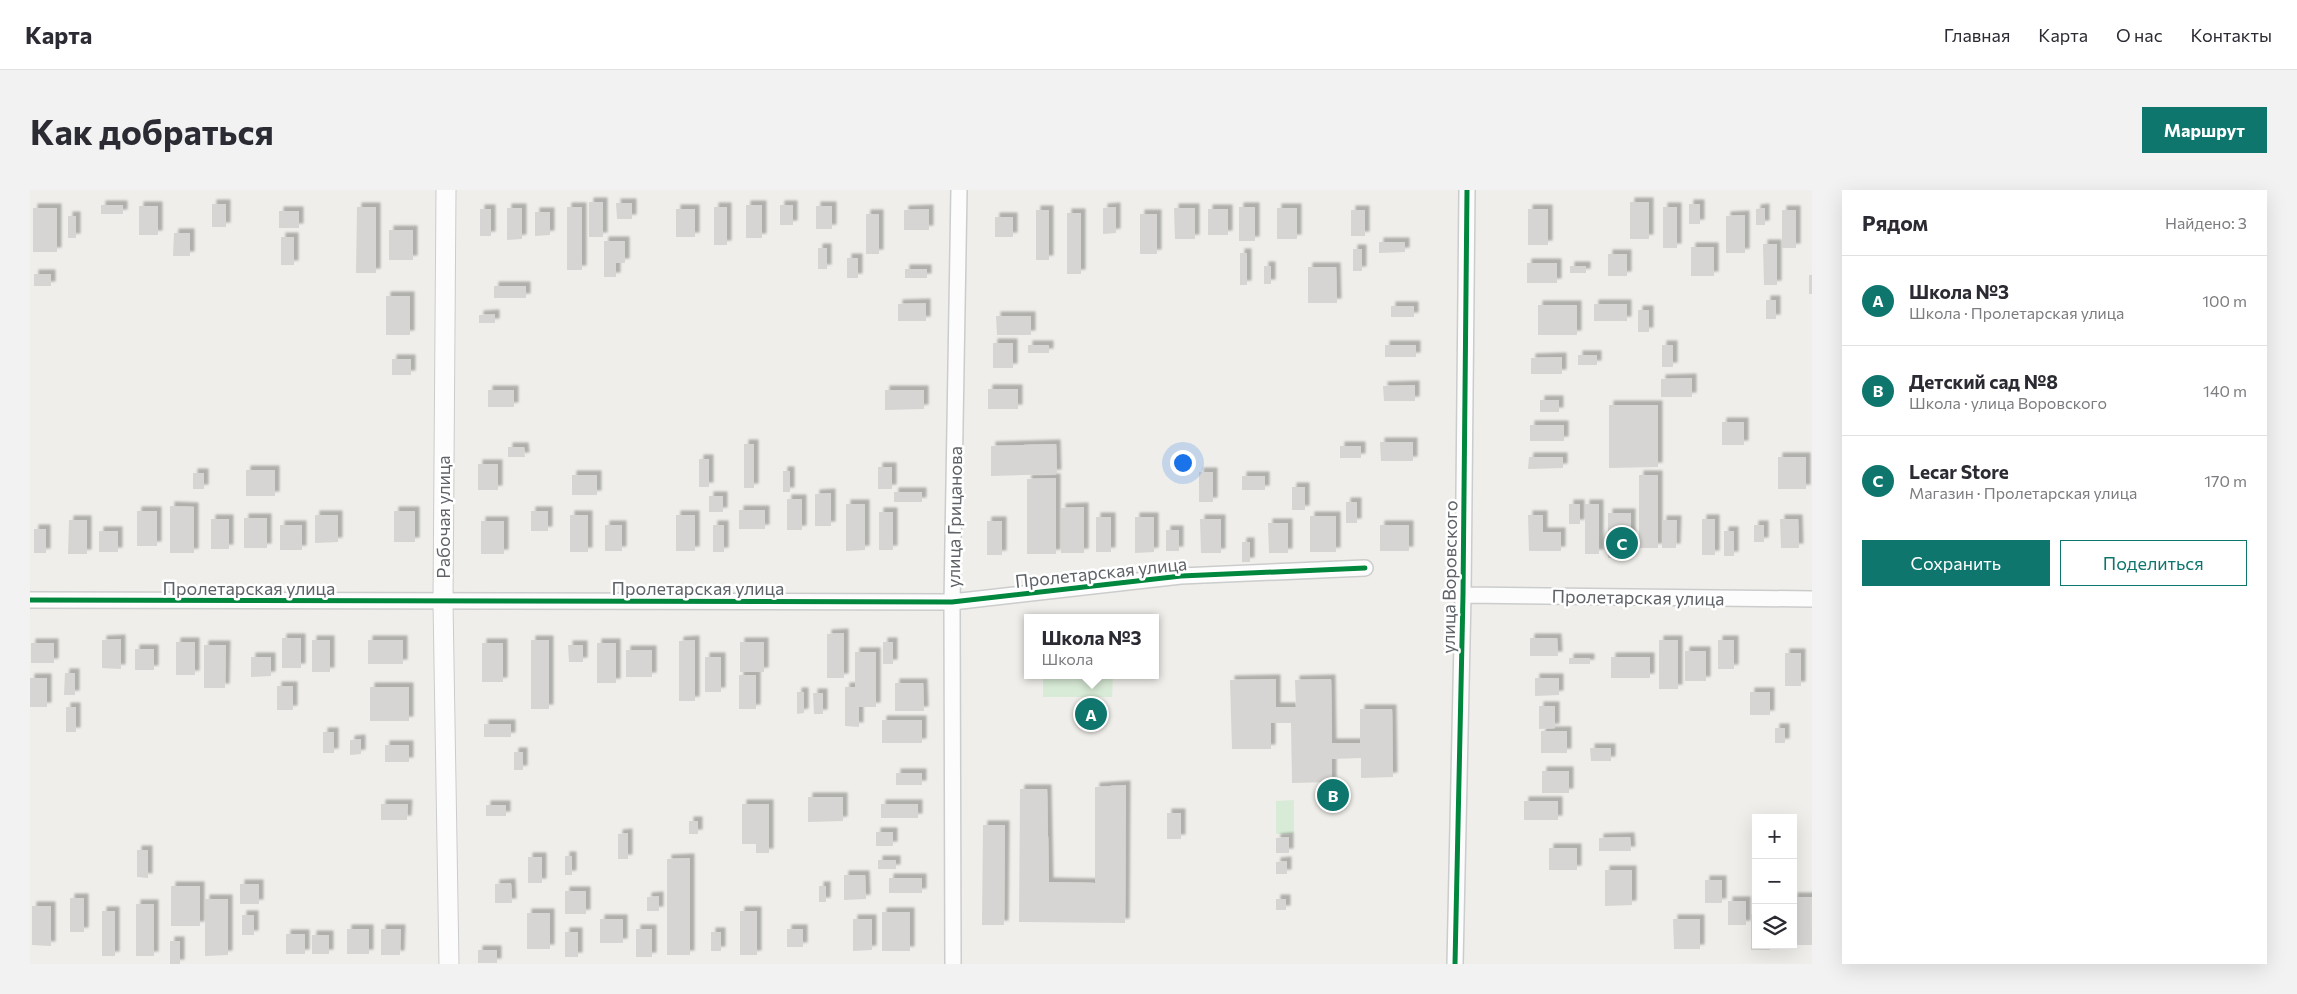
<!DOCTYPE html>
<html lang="ru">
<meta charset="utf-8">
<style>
:root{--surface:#fff;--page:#f2f2f3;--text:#2b2b33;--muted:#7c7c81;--line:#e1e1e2;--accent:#0f766e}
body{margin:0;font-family:Commissioner,sans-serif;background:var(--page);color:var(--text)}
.controls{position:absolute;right:15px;bottom:15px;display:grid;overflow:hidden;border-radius:0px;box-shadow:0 5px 20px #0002}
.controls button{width:45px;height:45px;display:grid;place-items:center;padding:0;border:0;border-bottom:1px solid var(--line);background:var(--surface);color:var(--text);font:25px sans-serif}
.you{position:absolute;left:1152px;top:272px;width:18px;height:18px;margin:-12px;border:4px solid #fff;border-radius:50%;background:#1a73e8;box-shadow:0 0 0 8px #1a73e833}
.badge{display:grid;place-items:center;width:32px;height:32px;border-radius:50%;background:var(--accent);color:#fff;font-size:16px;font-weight:700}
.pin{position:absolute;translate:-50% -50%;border:2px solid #fff;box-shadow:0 1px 5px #0006}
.popup{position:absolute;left:994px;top:424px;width:135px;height:65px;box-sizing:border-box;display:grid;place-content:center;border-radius:0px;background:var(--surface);filter:drop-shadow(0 1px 4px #0005);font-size:16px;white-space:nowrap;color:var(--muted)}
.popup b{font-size:19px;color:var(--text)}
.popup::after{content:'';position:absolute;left:50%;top:100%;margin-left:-10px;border:10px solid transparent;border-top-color:var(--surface)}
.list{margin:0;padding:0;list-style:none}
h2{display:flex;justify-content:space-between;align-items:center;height:65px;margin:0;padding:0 20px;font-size:21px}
h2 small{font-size:16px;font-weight:400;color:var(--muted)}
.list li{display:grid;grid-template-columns:32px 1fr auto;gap:15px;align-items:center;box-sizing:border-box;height:90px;padding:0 20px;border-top:1px solid var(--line)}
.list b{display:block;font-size:19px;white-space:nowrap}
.list p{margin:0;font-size:16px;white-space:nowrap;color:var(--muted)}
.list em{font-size:16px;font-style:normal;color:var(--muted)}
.actions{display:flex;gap:10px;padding:15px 20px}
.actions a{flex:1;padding:11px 0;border:1px solid var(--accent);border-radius:0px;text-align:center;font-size:18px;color:var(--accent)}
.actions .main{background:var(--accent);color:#fff}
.icon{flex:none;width:28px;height:28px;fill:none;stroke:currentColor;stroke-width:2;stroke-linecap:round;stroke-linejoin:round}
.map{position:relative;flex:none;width:1782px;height:774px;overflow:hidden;border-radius:0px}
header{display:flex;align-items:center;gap:30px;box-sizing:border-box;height:70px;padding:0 25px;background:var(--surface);border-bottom:1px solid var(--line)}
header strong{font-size:24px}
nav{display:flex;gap:28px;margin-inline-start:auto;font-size:18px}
.intro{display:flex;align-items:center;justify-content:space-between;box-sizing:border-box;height:120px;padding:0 30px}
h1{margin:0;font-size:35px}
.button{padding:12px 22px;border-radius:0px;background:var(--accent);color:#fff;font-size:18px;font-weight:700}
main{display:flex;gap:30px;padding:0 30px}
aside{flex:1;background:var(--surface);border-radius:0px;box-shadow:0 5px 20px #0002}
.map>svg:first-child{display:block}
</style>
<header>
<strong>Карта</strong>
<nav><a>Главная</a><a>Карта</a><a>О нас</a><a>Контакты</a></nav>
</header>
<div class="intro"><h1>Как добраться</h1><a class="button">Маршрут</a></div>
<main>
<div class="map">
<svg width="1782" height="774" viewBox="0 0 1782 774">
<defs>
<filter id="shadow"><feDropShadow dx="4.5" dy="-4.5" stdDeviation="1" flood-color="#0004"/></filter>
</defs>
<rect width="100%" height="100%" fill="#efeeea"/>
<path fill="#d8ebd6" d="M1013 485H1083L1082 507H1013Z
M1264 610V644H1246V611Z"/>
<path fill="#d6d5d3" filter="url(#shadow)" d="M559 12H573V47H559Z
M1600 12H1619V49H1600Z
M586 13H602V29H587Z
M182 14H196V37H182Z
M1659 14H1670V34H1659Z
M71 15H93V24H71Z
M716 15H732V48H716Z
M750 15H763V35H750Z
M109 16H128V45H109Z
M786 16H802V39H786Z
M327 17H346V83H326Z
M537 17H552V80H537Z
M684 17H697V55H684Z
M1086 17V43L1073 44V18Z
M1209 17H1225V51H1209Z
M1633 17H1647V58H1633Z
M3 18H27V62H3Z
M477 18H492V49L477 50Z
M1144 18H1165V49H1145Z
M1247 18H1267V49H1247Z
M1735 18V35H1726V19Z
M450 19H461V46H450Z
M646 19H665V47H646Z
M899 19V40H874V20Z
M1178 19H1198V45H1178Z
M1498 19H1518V55H1498Z
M1006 20H1019V70H1006Z
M1321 20H1335V46H1321Z
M1752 20H1766V58H1752Z
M249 21H269V38H249Z
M505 22H520V45L505 46Z
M1037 23H1051V84H1037Z
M836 24H849V64H836Z
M1110 24H1127V64H1110Z
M1715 25V63H1696V26Z
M38 26H46V48H38Z
M965 27H983V47H965Z
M359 40H383V70H359Z
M144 43H160V66H143Z
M251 47H264V75H251Z
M574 51H595V73H586V87H574Z
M1349 52H1375V62L1349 63Z
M1733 54H1747V95H1734Z
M1661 57H1684V86H1661Z
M788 58H797V79H788Z
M1323 59H1332V81H1323Z
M1210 63H1217V95H1210Z
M1578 64H1597V86H1578Z
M817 68H828V88H817Z
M1497 73H1527V93H1497Z
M1234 76H1241V94H1234Z
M1540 76H1556V83H1540Z
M1278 77H1306L1307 113H1278Z
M875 79H897V88H875Z
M4 84H21V96H4Z
M1779 85H1782V104H1779Z
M464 96H496V108H464Z
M356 106H380V145H356Z
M1736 110H1746V129H1736Z
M896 113V131H868V114Z
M1564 114H1597V131H1564Z
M1508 115H1547V145H1508Z
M1361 116H1384V127H1361Z
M1608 120H1619V142H1608Z
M465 124V133H449V125Z
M966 126H1001V145H967Z
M963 153H983V178H963Z
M998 155H1019V163H998Z
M1355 155H1386V167H1355Z
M1632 155H1643V177H1632Z
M1548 165H1567V175H1548Z
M1532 167V184H1501V168Z
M362 169H381V185H362Z
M1662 188V207H1631V189Z
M1385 195V211H1354L1353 196Z
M958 199H988V219H958Z
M458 200H484V217H458Z
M855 200H894V219L855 220Z
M1510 210H1529V222H1510Z
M1579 215H1628V277L1579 278Z
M1692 232H1714V255H1692Z
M1500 235H1534V251H1500Z
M1350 252H1383V271H1351Z
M714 254H724V298H714Z
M1026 254 1027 284 961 286V256Z
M1310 256H1331V268H1310Z
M478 257H494L495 267H478Z
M1499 267H1533V278L1498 279Z
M1748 267H1776V299H1748Z
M669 269H679V297H669Z
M448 274H468V300H448Z
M848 277H862V299H848Z
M216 280H245V306H216Z
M753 281H760V302H753Z
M1169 282H1183V312H1169Z
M163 283H174V299H163Z
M542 285H567V305H542Z
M1609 285H1628V358H1609Z
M1212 286H1235V300H1212Z
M1026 288V364H997V289Z
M1262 297H1275V320H1262Z
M864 302H892V312H864Z
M801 303V336H785V304Z
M679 306H693V322H679Z
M757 309H772V340H757Z
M1316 312H1327V333H1316Z
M816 314H835V360L816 361Z
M1539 314H1550V334H1539Z
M1555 314H1569V364H1555Z
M140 316 164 317V363H140Z
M1054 317V363H1031V318Z
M709 320H735V339H709Z
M107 321H127V356H107Z
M364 321H385V352H364Z
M501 321H518V341H501Z
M849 322H863V360H849Z
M1578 323H1601V368H1578Z
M285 325H308V352L285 353Z
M540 325H558V362H540Z
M646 325H665V361H646Z
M1498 325H1513V342H1531V361H1499Z
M1280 326H1306V362H1280Z
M1066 327H1081V362H1066Z
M1105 327H1124V362L1105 363Z
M214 328H237V358H214Z
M181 329H199V359H181Z
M1170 329H1191V363H1171Z
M1672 329H1685V365H1672Z
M1750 329H1768L1769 358H1751Z
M39 330H57V364H38Z
M1632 330H1647L1646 358H1632Z
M451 331H474V364H451Z
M957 331H972V365H957Z
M1238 333H1258V363H1239Z
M250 335H272V360H250Z
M575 335H592V361H575Z
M683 335H694V362H683Z
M1350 335H1379V361H1350Z
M1724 335H1734V352H1724Z
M4 339H16V363H4Z
M1136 340H1149V361H1136Z
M69 341H88V362H69Z
M1694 341H1704V366H1694Z
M1212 352H1220V372H1212Z
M814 443V488H797V444Z
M252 448H271V478H252Z
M1500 448H1527L1528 466H1500Z
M91 449V479L72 478V450Z
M282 450H300V482H282Z
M338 450H373V474H338Z
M501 450H519V519H501Z
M665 450V511H649V451Z
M1629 450H1648V499H1629Z
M1688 450H1704V479H1688Z
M146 452H165V485H146Z
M710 452H734V482H710Z
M853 452H863V474H853Z
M1 453H24V473H1Z
M452 453H473V492H452Z
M567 453H586V493H567Z
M174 455H196L195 498H174Z
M538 455H553V472H539Z
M105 459H124V480H105Z
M596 460H622V487H596Z
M1655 461H1676V491H1655Z
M825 462H846V517H829V537L815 536V497H825Z
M1755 463H1771V496H1755Z
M221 467H241V486L221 487Z
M675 467H691V502H675Z
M1581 467H1620V488H1581Z
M1539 468H1560V474H1539Z
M35 483H45V505H34Z
M709 485H726V519H709Z
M0 488H17V517H0Z
M1505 488H1529V505L1505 506Z
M1246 489V517H1266L1265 490 1301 489 1302 553H1330V519H1362L1363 587 1331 588V568L1302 569V592L1262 593 1261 533H1241V559H1202L1200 490Z
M865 493H893L894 521H865Z
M247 496H263V520H247Z
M340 497H379V531H340Z
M767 502H774V523L767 524Z
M1720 502H1740V525H1720Z
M783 503H793V524H784Z
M1509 516H1525V538L1509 539Z
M36 517H46V542H36Z
M852 530H892V553H852Z
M454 534H481V547H454Z
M1745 538H1755V553H1745Z
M1511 541H1537V563H1511Z
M293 542H304V563H293Z
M331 549V564L320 565V550Z
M355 555H379V572H355Z
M1560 558H1581V571H1561Z
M484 562H493V580H484Z
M1512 581H1539V603H1512Z
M866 583H892V595H866Z
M1096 595 1095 733 989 732 990 599H1017L1019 692 1065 693V597Z
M778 607H813V631L778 632Z
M1494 611H1528V630H1494Z
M351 614H378L377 630H351Z
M712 614H739V663H726V654H712Z
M851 614H888V628H851Z
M456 615H476V626H456Z
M1137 623H1151V649H1137Z
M659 631H668V644H659Z
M953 635H975L974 735H952Z
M846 642H863V656H846Z
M598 643V669H588V644Z
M1259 647V663H1246V648Z
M1600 647 1601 661H1569V648Z
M1519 658H1547V680H1519Z
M107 660H118V688L107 687Z
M535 666H542V685H535Z
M498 667H512V693H498Z
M660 668V765H637V669Z
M848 670H866V679H848Z
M1257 671V684H1246V672Z
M1575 680H1602V715L1575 716Z
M814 685H835L836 709 814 710Z
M859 688H892V703H859Z
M1675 690H1692V713H1675Z
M481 693 482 713H465V694Z
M210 694H229V714H210Z
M141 696H170V736H141Z
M789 696H796V712H789Z
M535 701H556V724H535Z
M629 706V721H617V707Z
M1763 707H1782V755H1763Z
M40 708H54V742H40Z
M175 709H198V765L175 766Z
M1246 709H1256V720H1246Z
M1698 711H1716V735H1698Z
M106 714H124V766H106Z
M2 716H21V756L2 755Z
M72 721H85V766H72Z
M710 721H727V765H710Z
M852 722H880V761H852Z
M497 723H520V759H497Z
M1721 724H1726V755H1740V760H1721Z
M212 725H224V745H212Z
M570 729H593V753H570Z
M823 729H842V760L823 761Z
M1643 729H1670V759H1644Z
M317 739H339V764H317Z
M351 739H371L370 765H351Z
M606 739H622V767H606Z
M757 739H773V757H757Z
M535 742H548V767H535Z
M681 742H691V761H681Z
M256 744H275V764H256Z
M282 745H299V764H282Z
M140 751H150V774H140Z
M448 760H467V773H448Z"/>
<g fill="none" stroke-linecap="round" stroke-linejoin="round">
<g stroke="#cbcccc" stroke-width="18">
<path id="minor" d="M1433 405 1782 409
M0 410 922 412 1151 386 1335 378
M923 774 922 412 929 0
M1425 774 1433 405 1437 0"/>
</g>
<g stroke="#cbcccc" stroke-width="21">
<path id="tertiary" d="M416 0 413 412 419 774"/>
</g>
<use href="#minor" stroke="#fdfcfc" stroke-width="15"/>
<use href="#tertiary" stroke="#fdfcfc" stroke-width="19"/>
<g stroke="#fff" stroke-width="8">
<path id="cycleway" d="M0 410 922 412 1151 386 1335 378
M1425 774 1433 405 1437 0"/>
</g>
<use href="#cycleway" stroke="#00873e" stroke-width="5"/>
</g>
<g text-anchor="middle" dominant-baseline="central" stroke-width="5" stroke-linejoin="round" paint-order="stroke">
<g font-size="18" fill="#5f6368" stroke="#fff">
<text transform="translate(413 327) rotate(-90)">Рабочая улица</text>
<text transform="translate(924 327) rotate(-89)">улица Грицанова</text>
<text transform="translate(1071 382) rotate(-6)">Пролетарская улица</text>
<text transform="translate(1419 387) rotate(-89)">улица Воровского</text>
<text x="219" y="398">Пролетарская улица</text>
<text x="668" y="398">Пролетарская улица</text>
<text transform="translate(1608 407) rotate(1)">Пролетарская улица</text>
</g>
</g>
</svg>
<div class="controls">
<button>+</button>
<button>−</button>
<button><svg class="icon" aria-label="layers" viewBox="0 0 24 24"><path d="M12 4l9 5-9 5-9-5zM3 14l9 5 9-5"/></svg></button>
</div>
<div class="you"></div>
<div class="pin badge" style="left:1061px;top:524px">A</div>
<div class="popup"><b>Школа №3</b>Школа</div>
<div class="pin badge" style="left:1303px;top:605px">B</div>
<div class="pin badge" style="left:1592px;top:353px">C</div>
</div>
<aside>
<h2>Рядом<small>Найдено: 3</small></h2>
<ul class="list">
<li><span class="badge">A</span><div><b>Школа №3</b><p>Школа · Пролетарская улица</p></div><em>100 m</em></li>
<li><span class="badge">B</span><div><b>Детский сад №8</b><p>Школа · улица Воровского</p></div><em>140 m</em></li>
<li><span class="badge">C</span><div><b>Lecar Store</b><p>Магазин · Пролетарская улица</p></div><em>170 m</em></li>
</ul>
<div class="actions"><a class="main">Сохранить</a><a>Поделиться</a></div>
</aside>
</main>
